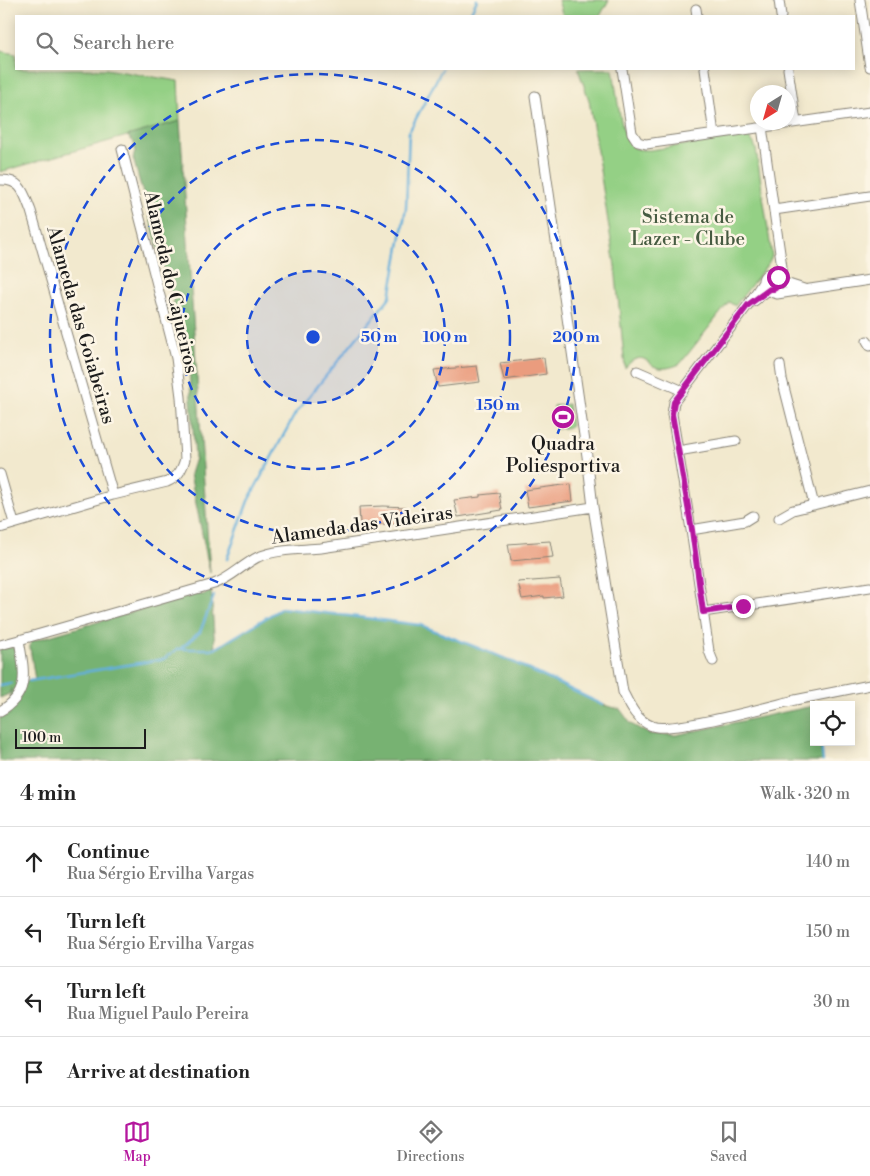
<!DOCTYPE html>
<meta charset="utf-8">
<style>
:root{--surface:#fff;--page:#f2f2f2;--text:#222;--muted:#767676;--line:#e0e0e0;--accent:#b5179e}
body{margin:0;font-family:"Libre Bodoni",serif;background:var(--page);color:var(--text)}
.controls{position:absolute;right:15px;bottom:15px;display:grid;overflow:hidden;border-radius:0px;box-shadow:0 2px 12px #0003}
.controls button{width:45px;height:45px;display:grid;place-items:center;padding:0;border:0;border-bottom:1px solid var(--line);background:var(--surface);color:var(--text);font:25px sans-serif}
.compass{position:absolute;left:750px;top:85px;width:45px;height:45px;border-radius:50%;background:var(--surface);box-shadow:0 2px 12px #0003;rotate:217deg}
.scale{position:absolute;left:15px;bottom:12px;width:131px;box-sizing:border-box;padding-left:5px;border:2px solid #1c1c1c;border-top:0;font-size:14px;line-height:18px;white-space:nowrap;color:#1c1c1c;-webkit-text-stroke:4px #fcf5e5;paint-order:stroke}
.stop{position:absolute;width:15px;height:15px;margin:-11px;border:4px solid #b5179e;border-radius:50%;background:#fff}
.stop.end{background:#b5179e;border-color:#fff;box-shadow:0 1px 5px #0008}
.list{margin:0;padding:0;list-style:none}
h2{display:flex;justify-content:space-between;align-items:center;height:65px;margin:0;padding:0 20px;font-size:21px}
h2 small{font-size:16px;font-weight:400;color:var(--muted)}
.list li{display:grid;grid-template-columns:32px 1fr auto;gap:15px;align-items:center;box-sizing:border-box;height:70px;padding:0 20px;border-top:1px solid var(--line)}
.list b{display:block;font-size:19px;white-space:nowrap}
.list p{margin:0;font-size:16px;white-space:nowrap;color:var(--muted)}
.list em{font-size:16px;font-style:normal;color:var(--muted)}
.icon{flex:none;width:28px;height:28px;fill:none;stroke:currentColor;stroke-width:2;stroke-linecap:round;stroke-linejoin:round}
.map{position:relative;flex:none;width:870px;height:761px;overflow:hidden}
.search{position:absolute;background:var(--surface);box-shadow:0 2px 12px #0003;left:15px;right:15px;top:15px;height:55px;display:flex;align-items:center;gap:12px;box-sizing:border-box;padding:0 18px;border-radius:0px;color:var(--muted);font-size:19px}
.sheet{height:345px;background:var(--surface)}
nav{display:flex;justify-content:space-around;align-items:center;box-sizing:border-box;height:70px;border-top:1px solid var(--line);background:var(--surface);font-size:14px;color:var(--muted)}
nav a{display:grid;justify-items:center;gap:2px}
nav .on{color:var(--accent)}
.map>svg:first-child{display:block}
</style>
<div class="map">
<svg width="870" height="761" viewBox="0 0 870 761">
<rect width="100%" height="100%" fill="#fcf5e5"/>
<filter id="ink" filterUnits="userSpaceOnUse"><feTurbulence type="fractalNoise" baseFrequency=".02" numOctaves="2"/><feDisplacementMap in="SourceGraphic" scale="10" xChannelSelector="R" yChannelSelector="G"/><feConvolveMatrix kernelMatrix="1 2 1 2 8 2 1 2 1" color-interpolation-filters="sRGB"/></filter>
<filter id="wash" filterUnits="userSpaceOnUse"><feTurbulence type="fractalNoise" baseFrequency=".0096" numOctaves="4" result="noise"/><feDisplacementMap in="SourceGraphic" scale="20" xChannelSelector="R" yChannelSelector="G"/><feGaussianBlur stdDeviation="1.12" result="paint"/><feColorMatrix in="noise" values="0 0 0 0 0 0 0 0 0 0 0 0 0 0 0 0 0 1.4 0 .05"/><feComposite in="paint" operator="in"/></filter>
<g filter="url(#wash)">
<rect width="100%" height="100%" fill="#f2e9ce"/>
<path fill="#94d085" stroke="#587650" d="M558 0H609L600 16H563Z
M0 51 16 54V69H106L178 81 180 121 0 172Z
M578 69H613C616 85 620 136 631 146 636 150 644 150 650 150L746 136C752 139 754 143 756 149L772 256 770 261 735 306 729 302 680 364C673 367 663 370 656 367 652 366 649 362 646 360 637 355 630 362 625 368L615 266 589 100Z
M568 404 571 427 557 429 554 406Z"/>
<path fill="#77b272" stroke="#4a6747" d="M180 121 210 573 190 474 195 458 188 354 133 158 135 152 134 142 127 136Z
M211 590 215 649 282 608 342 615 420 625 511 661 603 705 620 709 631 724 649 734 676 735 813 706 814 742H819L823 761H0V718L10 714 11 688 9 694 0 698V649L7 647 14 648 17 653 22 682 35 680 30 648V644L32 641 198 593 203 595Z"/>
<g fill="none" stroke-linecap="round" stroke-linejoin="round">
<path stroke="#62afdb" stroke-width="2.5" d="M469 16 477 0
M227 559 248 501 295 414 390 297 406 208 409 132 442 69
M180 649H215L282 608 342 615 420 625 511 661 603 705
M29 681 164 659 177 649H180L200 632 214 596
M0 685 11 683
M821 742 823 761"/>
</g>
<g id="blocks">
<path fill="#ea9c7e" d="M544 358 546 374 504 380 500 363Z
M477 366 480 382 438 387 434 370Z
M571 484 573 501 528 507 525 490Z
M499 493 502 510 458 517 454 500 480 497V495Z
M383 506 407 507V525L380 524V525L360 523 359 507Z
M550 541 553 557 511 561 508 544Z
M560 579 563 596 544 598V596L522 599 518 582Z"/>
</g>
</g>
<g filter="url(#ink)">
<use href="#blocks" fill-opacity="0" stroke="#878275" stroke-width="1"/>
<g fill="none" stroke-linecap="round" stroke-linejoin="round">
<g stroke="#878275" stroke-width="11">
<path id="street" d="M779 0 781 16
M860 0 870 67
M696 9 697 16
M622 69 632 133 638 142 646 144 870 112
M705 69 714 134
M788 69 796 122
M535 96 587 456 593 507 623 692C630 706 636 720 652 726 669 734 770 706 795 700 820 695 845 690 870 685
M762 127 782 267 779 281 804 289
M0 180C22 179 24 194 31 211L113 495
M774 210 870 196
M763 281a8 8 0 1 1 16 0a8 8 0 1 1-16 0Z
M753 302 770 289 773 293 777 294 870 280
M867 341 870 346
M780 365 782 379 814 505
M637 371 683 391
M678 451 736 441
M0 474 14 523
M779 518 793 510 870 491
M0 528 113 495 167 482C178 477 182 470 185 459L181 397 176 358 122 149
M691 530 745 521 753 516
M703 612 870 587
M0 645 19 640 214 584C231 578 242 565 258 557 278 549 300 550 321 548L593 507
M713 661 709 651 691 530 672 414 674 402 748 305 763 282
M0 711C31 694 24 670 19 640"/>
</g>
<use href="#street" stroke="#fff" stroke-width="9"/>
</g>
</g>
<g fill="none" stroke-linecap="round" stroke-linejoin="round" filter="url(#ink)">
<path stroke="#b5179e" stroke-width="6" d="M743 606 703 612 692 530 672 414 674 402 748 305 770 289C777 290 780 283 778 277"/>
</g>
<circle cx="313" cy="337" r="66" fill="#1d4ed8" fill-opacity=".12"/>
<g fill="none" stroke="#1d4ed8" stroke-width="2.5" stroke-dasharray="9 6">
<circle cx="313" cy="337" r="66"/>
<circle cx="313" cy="337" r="132"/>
<circle cx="313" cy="337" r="197"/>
<circle cx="313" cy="337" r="263"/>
</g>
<defs>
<g id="stadium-disc" transform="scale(1.25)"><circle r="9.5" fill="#b5179e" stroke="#fcf5e5"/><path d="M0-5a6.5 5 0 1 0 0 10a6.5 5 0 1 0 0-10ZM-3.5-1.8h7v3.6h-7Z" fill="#fff"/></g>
</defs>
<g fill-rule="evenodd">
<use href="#stadium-disc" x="563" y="417"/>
</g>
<g text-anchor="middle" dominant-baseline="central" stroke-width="5" stroke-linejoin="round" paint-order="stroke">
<g font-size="19" fill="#465b41" stroke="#fcf5e5">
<text x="688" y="217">Sistema de<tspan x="688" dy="22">Lazer - Clube</tspan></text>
</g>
<g font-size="19" fill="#1c1c1c" stroke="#fcf5e5">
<text transform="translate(171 282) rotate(77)">Alameda do Cajueiros</text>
<text transform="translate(81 325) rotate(74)">Alameda das Goiabeiras</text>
<text transform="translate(362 525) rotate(-8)">Alameda das Videiras</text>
</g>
<g font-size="19" fill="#1c1c1c" stroke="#fcf5e5">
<text x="563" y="444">Quadra<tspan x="563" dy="22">Poliesportiva</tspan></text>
</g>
</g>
<circle cx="313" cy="337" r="8" fill="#1d4ed8" stroke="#fcf5e5" stroke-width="2.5"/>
<g font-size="15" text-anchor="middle" font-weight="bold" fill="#1d4ed8" stroke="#fcf5e5" stroke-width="5" stroke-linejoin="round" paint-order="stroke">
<text x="379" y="342">50 m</text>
<text x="445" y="342">100 m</text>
<text x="576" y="342">200 m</text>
<text x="498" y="410">150 m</text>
</g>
</svg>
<div class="controls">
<button><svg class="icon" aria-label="locate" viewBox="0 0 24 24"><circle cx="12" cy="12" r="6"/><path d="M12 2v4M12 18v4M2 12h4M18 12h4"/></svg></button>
</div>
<svg class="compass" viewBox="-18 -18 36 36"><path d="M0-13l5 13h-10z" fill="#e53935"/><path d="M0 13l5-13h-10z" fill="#767676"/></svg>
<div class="scale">100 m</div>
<div class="stop" style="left:778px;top:277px"></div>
<div class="stop end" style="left:743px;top:606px"></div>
<div class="search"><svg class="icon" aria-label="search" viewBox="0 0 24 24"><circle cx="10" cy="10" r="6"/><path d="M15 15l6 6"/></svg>Search here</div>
</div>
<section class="sheet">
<h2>4 min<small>Walk · 320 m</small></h2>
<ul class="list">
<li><svg class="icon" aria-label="ahead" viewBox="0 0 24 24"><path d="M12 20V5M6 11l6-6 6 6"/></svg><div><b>Continue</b><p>Rua Sérgio Ervilha Vargas</p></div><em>140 m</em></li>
<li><svg class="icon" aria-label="left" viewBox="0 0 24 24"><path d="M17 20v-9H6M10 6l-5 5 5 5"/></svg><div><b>Turn left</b><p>Rua Sérgio Ervilha Vargas</p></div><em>150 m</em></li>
<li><svg class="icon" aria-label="left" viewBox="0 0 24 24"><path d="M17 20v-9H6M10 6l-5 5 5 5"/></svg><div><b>Turn left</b><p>Rua Miguel Paulo Pereira</p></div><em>30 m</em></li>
<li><svg class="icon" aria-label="arrive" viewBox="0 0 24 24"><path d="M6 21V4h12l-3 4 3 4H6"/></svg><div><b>Arrive at destination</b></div></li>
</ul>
</section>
<nav>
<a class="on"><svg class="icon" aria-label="map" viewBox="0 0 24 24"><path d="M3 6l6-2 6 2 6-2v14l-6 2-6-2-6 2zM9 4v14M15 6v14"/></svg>Map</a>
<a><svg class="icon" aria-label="directions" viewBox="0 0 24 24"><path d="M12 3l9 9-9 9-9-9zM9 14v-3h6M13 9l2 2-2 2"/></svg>Directions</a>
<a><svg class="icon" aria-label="saved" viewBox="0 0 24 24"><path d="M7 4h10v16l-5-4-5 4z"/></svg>Saved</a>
</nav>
